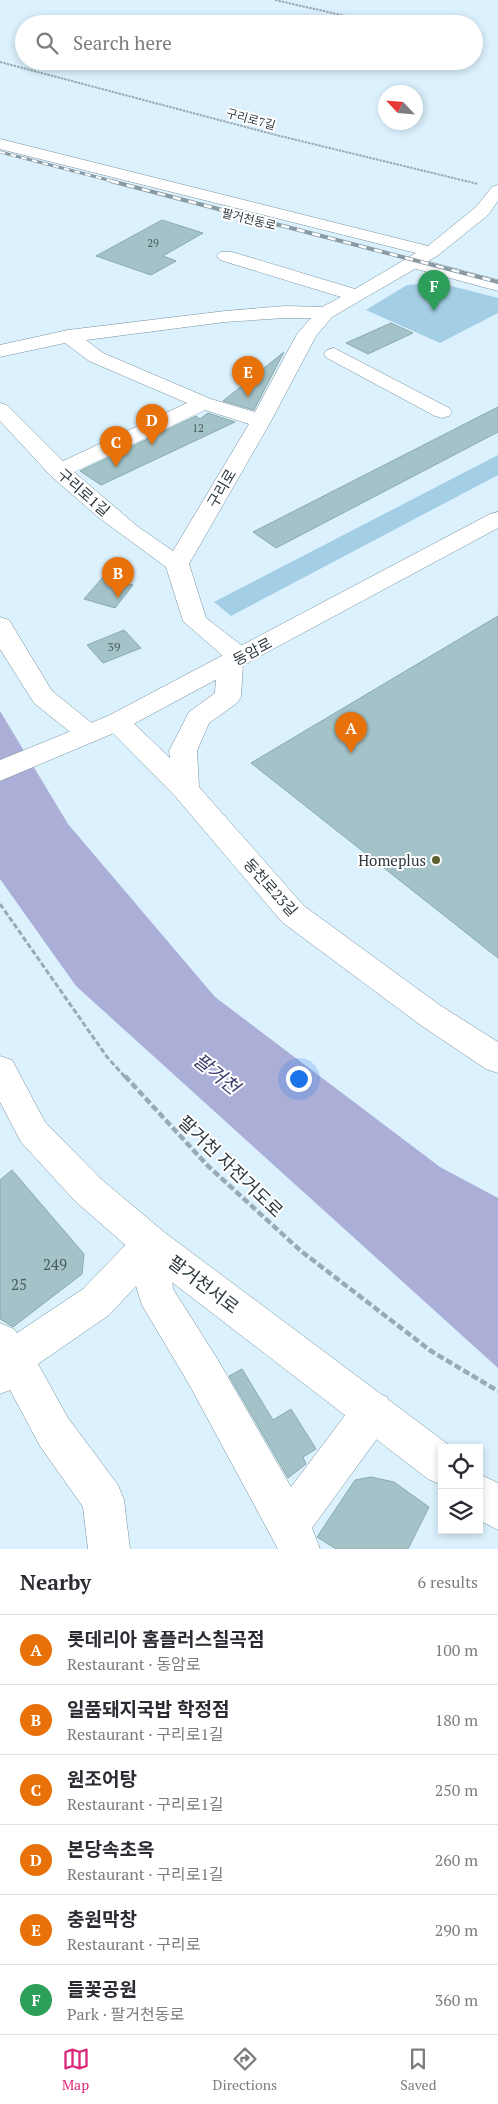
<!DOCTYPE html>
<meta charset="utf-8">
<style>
:root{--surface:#fff;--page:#f2f2f3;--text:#2b2b33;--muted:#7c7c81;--line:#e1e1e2;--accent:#db2777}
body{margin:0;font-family:"PT Serif","Noto Sans KR",serif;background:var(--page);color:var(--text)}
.controls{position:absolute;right:15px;bottom:15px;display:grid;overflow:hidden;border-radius:0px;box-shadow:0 2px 8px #0003}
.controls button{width:45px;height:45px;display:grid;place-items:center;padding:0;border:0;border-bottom:1px solid var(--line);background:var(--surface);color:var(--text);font:25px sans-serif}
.compass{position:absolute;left:378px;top:85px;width:45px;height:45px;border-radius:50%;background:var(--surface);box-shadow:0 2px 8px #0003;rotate:296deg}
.you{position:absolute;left:298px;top:1078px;width:18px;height:18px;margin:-12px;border:4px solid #fff;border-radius:50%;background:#1a73e8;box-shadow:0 0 0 8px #1a73e833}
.badge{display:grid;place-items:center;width:32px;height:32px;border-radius:50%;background:var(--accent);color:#fff;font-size:16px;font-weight:700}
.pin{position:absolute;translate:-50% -41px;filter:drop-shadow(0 1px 2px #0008)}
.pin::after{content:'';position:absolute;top:26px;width:18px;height:15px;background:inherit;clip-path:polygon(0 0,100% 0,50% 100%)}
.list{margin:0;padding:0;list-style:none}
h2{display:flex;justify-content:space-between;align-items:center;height:65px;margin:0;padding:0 20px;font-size:21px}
h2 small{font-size:16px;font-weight:400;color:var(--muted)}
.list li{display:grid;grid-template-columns:32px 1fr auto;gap:15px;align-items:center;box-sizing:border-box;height:70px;padding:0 20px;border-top:1px solid var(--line)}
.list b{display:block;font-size:19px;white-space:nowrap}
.list p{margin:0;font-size:16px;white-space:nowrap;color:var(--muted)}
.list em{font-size:16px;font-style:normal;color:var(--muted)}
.icon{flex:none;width:28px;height:28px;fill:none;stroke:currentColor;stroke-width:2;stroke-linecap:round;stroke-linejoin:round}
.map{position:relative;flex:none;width:498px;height:1549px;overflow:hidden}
.search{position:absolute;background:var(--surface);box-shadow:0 2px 8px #0003;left:15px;right:15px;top:15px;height:55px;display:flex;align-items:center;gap:12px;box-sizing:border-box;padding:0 18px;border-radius:28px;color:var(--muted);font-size:19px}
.sheet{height:485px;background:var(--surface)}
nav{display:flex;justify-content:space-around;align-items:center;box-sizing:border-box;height:70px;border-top:1px solid var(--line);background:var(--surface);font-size:14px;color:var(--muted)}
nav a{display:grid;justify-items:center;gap:2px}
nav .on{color:var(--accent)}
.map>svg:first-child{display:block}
</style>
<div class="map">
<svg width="498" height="1549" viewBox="0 0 498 1549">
<rect width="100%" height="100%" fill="#dbf1fd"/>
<path fill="#a4cee5" d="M436 282 498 298V313L440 343 366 310 407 285Z
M498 455V475L231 616 214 602Z"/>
<path fill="#abaed7" d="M0 711 68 824 215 997 440 1167 498 1198V1368L76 986 0 879Z"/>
<path fill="#a3c3c8" stroke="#8aaaaf" d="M162 220 203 233 163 256 176 261 151 275 96 256Z
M391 323 413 333 368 354 346 343Z
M284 352 254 410 223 401Z
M498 407V432L276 548 253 532Z
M208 413 235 422 101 485 80 471 196 416 200 419Z
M103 577 133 585 115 608 84 599Z
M498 616V958L251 763Z
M124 630 141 648 103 663 87 645Z
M12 1170 84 1254 82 1274 13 1327 0 1319V1180Z
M242 1369 273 1420 291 1409 316 1449 303 1457 306 1464 288 1478 229 1376Z
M371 1477 394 1482 429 1507 408 1549H336L317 1537 355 1480Z"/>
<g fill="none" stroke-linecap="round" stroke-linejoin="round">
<g stroke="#77909d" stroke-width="1">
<path id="minor" d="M0 139 428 246 476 207 492 187 498 185V201L488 215 437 256 332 317 316 336 271 421 189 564 206 618 249 651 253 657 249 663 243 664 241 697 237 703 209 723 197 751 199 787 304 906 441 1006 498 1042V1073L486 1069 419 1024 282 922 175 796 108 728 104 722 108 716 117 713 126 716 170 758 169 751 189 712 215 693 217 662 223 656 183 621 166 567 98 517 51 476 0 421V403L7 405 63 461 187 403 89 361 65 343 0 357V345L68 330 225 311 285 306 322 307 341 297 220 260 217 256 220 252H232L355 289 416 253 0 149ZM285 318H311L297 334 255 412 211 399 103 353 86 340 225 322ZM205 410 249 424 173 551 137 526 74 472Z
M334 348 449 408 452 412 449 416 442 418 435 416 327 358 324 354 327 350Z
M0 617 9 620 52 691 98 728 102 734 98 740 89 743 80 740 34 703 0 649Z
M151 1227 164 1232 169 1244 173 1289 218 1360 291 1487 359 1397 373 1391 387 1397 393 1411 387 1425 312 1528 320 1549H278L190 1386 142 1305 136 1286 109 1315 38 1364 68 1418 118 1485 124 1500 130 1549H88L83 1507 40 1446 10 1390 0 1394V1323L14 1329 17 1333 83 1289 138 1232Z"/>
</g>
<g stroke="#77909d" stroke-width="1">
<path id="major" d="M415 258 498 280V291L409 267 406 263 409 259Z
M498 512V528L126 728 0 781V760L108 716 490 514Z
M0 1056 12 1060 45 1122 101 1179 164 1232 453 1448H442V1485L428 1479 138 1256 75 1201 21 1142 0 1102Z
M479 1474 498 1483V1530L479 1520Z"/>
</g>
<path stroke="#99aab4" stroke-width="2" stroke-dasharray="2.5 1" stroke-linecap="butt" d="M275 0 381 24
M0 62 276 135 478 184"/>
<path stroke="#99aab4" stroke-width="3" stroke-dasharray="5.5 2.5" stroke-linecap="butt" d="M0 904 107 1057 126 1078"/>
<path stroke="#99aab4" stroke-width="4.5" stroke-dasharray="7 3" stroke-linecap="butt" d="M125 1076 208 1166 301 1251 431 1351 498 1391"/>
<use href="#minor" fill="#fff" fill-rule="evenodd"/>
<use href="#major" fill="#fff" fill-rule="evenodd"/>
<g stroke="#899aa3" stroke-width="3">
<path id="rail-far1" d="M0 152 116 182"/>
</g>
<g stroke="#899aa3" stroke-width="4">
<path id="rail" d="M111 181 498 282"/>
</g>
<use href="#rail-far1" stroke="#fff" stroke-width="2" stroke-dasharray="5.5" stroke-linecap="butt"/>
<use href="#rail" stroke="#fff" stroke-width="2.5" stroke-dasharray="8" stroke-linecap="butt"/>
</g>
<circle fill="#5f5f2c" stroke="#fff" stroke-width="2" cx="436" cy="860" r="5"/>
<g text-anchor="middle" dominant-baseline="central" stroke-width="4" stroke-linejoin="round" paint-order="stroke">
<g font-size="11" fill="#4a5b60">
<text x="153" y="243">29</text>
<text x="198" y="428">12</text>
</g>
<g font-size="12" fill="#2d383e" stroke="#fff">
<text transform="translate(251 119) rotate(15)">구리로7길</text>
<text transform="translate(249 219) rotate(14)">팔거천동로</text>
</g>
<g font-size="12" fill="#4a5b60">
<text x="114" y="646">39</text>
</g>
<g font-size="15" fill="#2d383e" stroke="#fff">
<text transform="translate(221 488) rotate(-60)">구리로</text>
<text transform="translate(84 492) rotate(41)">구리로1길</text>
<text transform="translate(252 651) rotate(-28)">동암로</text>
<text transform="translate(271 887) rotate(48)">동천로23길</text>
</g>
<g font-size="15" fill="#2d383e" stroke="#fff" text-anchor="end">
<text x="426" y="860">Homeplus</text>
</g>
<g font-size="15" fill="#4a5b60">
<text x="55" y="1264">249</text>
<text x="19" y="1284">25</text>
</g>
<g font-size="18" fill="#2d383e" stroke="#fff">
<text transform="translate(231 1166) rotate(44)">팔거천 자전거도로</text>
<text transform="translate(204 1284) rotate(37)">팔거천서로</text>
</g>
<g font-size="19" font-style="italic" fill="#3c3c71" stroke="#fff">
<text transform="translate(217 1073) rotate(39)">팔거천</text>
</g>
</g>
</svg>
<div class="controls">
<button><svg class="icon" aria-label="locate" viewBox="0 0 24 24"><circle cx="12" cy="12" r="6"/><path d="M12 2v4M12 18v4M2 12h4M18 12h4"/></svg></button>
<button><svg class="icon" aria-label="layers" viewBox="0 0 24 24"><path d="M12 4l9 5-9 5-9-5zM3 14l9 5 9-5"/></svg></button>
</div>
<svg class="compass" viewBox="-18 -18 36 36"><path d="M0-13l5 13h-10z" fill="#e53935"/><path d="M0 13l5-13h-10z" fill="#7c7c81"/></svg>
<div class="you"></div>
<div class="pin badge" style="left:351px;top:753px;background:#e8710a">A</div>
<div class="pin badge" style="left:118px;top:598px;background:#e8710a">B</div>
<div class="pin badge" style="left:116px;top:467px;background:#e8710a">C</div>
<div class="pin badge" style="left:152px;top:445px;background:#e8710a">D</div>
<div class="pin badge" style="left:248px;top:397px;background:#e8710a">E</div>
<div class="pin badge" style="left:434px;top:311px;background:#2e9e5b">F</div>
<div class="search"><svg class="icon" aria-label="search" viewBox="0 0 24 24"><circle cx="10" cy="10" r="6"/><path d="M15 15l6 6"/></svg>Search here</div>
</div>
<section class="sheet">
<h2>Nearby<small>6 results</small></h2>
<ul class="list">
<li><span class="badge" style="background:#e8710a">A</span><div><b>롯데리아 홈플러스칠곡점</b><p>Restaurant · 동암로</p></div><em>100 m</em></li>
<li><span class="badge" style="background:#e8710a">B</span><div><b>일품돼지국밥 학정점</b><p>Restaurant · 구리로1길</p></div><em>180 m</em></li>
<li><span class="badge" style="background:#e8710a">C</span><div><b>원조어탕</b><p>Restaurant · 구리로1길</p></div><em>250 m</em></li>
<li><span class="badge" style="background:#e8710a">D</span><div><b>본당속초옥</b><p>Restaurant · 구리로1길</p></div><em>260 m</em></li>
<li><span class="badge" style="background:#e8710a">E</span><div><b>충원막창</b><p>Restaurant · 구리로</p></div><em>290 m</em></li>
<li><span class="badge" style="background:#2e9e5b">F</span><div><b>들꽃공원</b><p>Park · 팔거천동로</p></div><em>360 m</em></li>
</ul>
</section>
<nav>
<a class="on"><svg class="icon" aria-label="map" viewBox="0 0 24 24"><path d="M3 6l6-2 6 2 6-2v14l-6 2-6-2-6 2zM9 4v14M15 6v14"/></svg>Map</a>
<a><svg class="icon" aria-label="directions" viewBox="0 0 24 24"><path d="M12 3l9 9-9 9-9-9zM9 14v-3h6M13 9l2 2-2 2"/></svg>Directions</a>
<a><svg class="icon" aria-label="saved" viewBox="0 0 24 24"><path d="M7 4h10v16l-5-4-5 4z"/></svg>Saved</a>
</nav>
